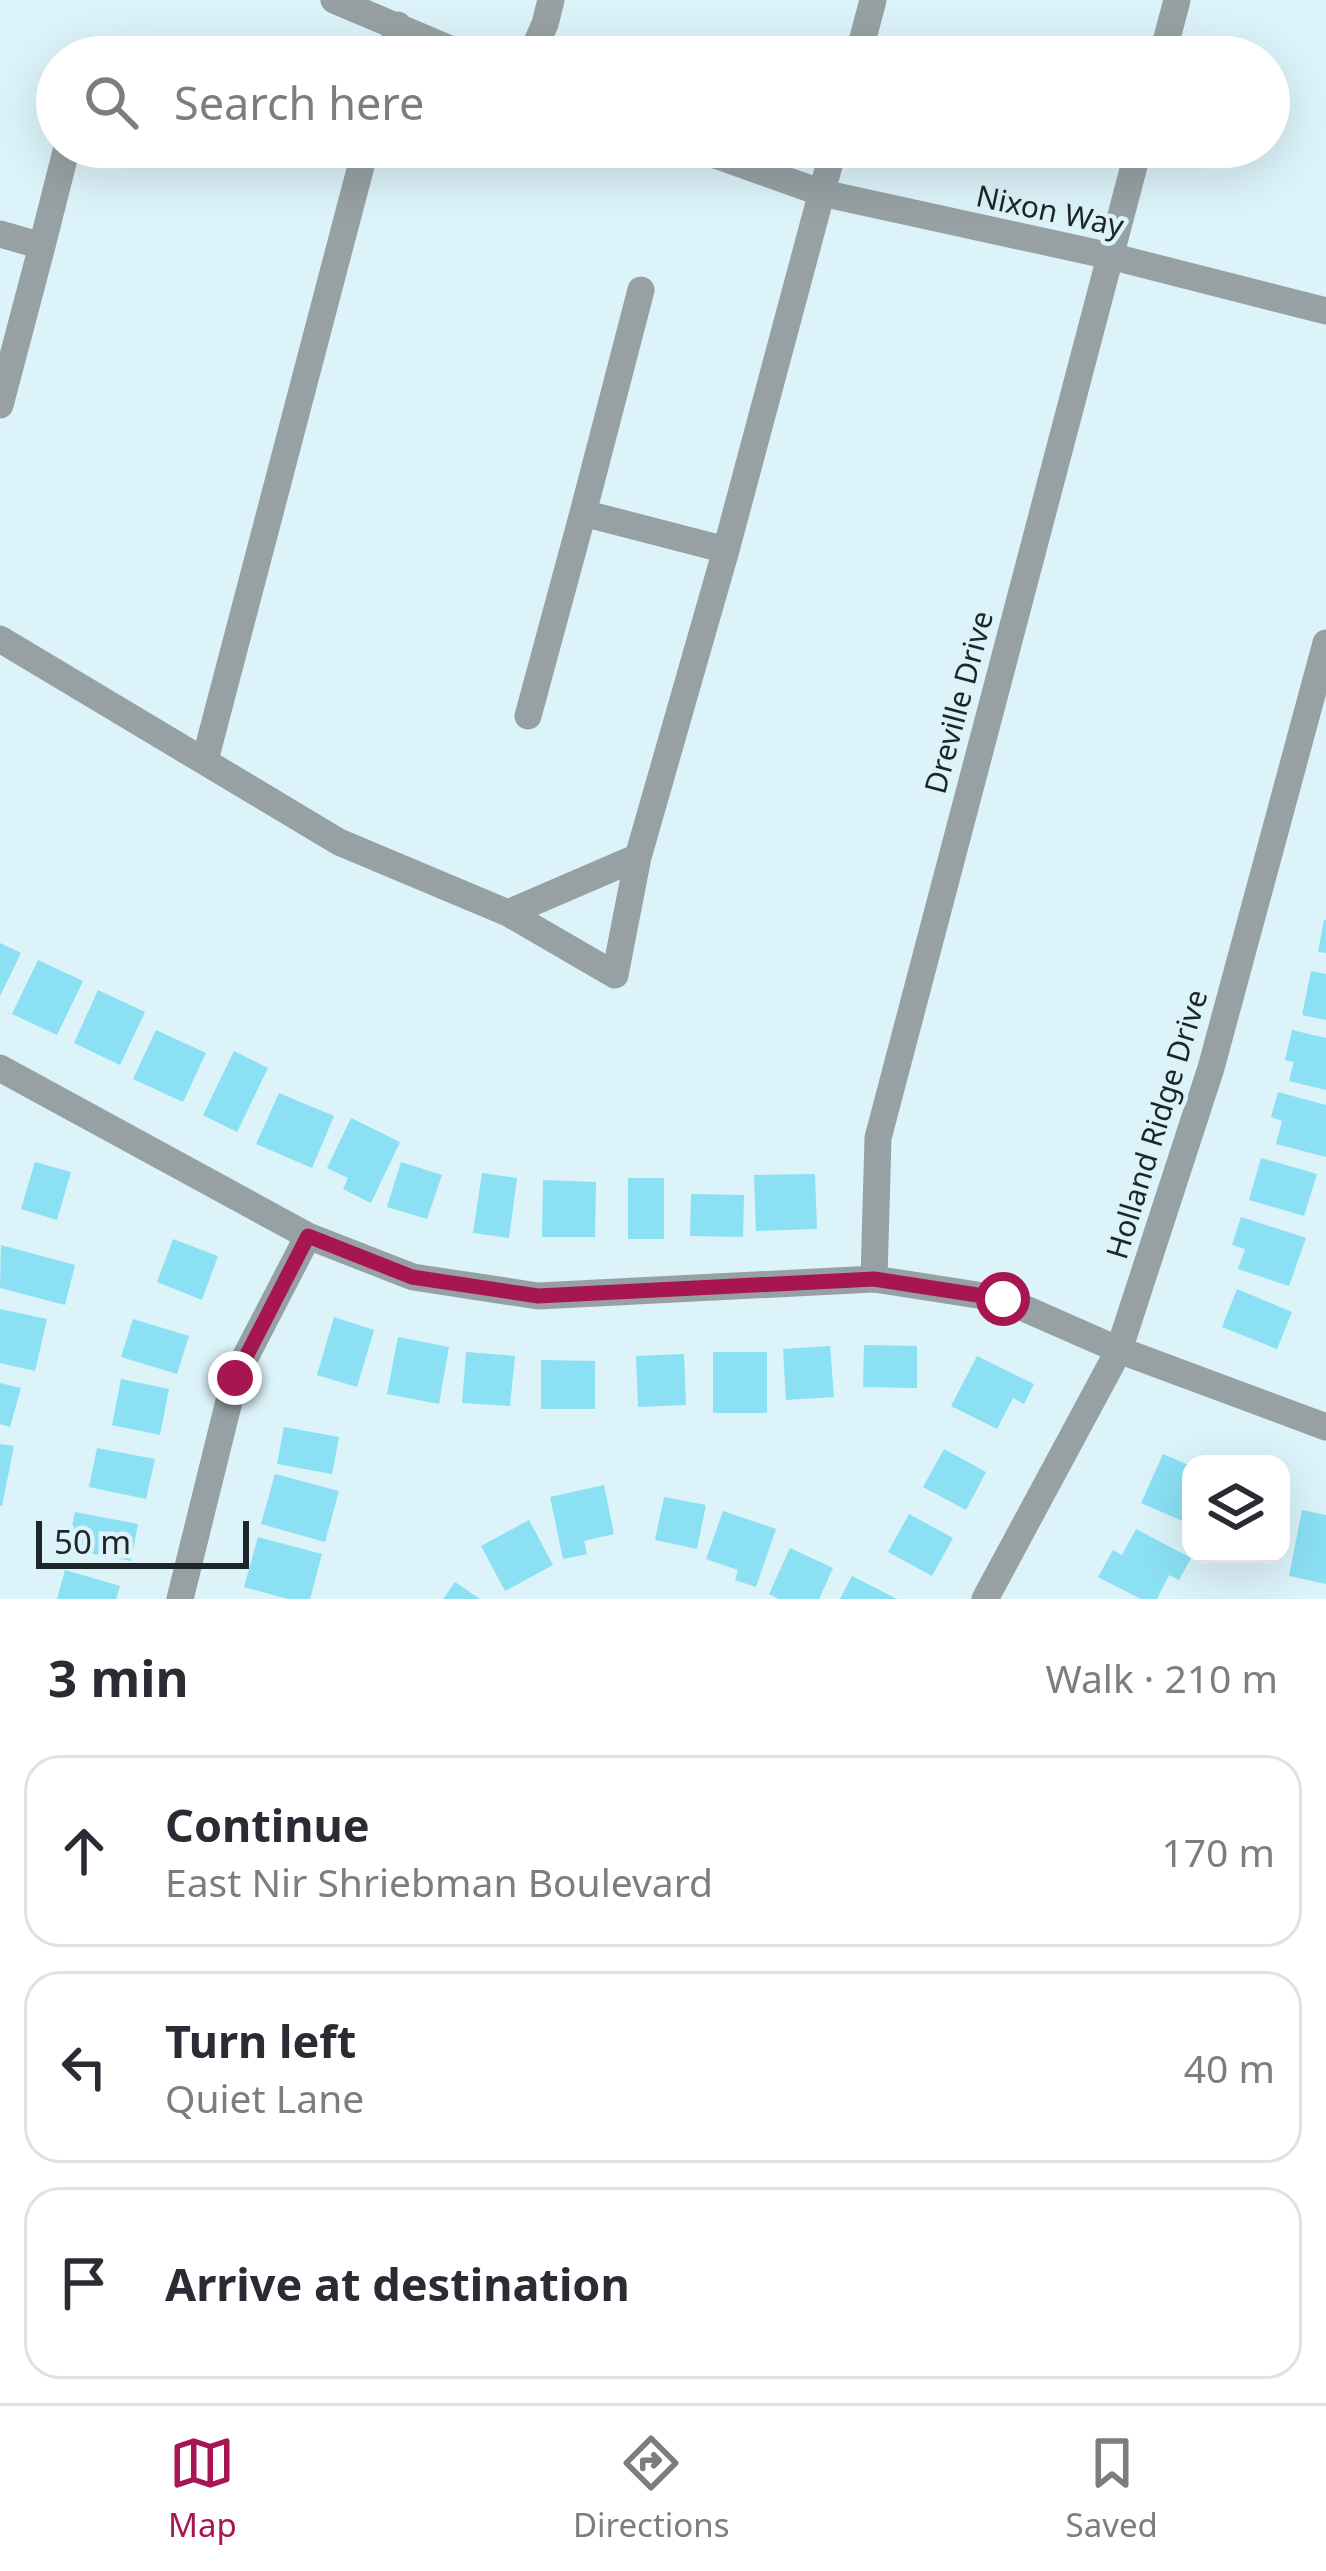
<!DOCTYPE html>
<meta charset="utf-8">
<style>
:root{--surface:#fff;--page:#f2f2f3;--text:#2b2b33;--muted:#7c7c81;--line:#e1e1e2;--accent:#a81652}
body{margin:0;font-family:"Noto Sans",sans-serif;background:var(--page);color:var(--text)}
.controls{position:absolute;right:36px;bottom:36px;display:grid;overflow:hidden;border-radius:24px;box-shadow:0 12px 48px #0002}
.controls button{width:108px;height:108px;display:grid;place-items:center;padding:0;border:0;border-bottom:3px solid var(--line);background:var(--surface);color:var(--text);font:60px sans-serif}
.scale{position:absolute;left:36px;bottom:30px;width:213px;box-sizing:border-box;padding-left:12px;border:6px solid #1d2628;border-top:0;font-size:33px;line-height:42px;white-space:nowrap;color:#1d2628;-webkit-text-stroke:9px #dbf3f9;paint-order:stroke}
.stop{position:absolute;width:36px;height:36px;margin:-27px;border:9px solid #a81652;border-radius:50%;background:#fff}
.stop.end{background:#a81652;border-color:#fff;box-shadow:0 3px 12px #0008}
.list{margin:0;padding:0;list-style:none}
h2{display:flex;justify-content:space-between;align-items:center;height:156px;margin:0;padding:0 48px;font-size:51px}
h2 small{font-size:39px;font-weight:400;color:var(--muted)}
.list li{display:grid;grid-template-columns:78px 1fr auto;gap:36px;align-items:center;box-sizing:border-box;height:192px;margin:0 24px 24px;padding:0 24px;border:3px solid var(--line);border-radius:36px}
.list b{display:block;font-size:45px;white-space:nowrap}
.list p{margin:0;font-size:39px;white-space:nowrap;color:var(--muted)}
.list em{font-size:39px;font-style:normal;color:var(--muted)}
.icon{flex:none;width:66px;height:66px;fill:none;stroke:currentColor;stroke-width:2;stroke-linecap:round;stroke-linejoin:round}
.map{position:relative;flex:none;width:1326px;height:1599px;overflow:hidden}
.search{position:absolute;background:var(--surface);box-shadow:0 12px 48px #0002;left:36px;right:36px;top:36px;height:132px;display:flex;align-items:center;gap:30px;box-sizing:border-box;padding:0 42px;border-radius:66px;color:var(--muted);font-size:45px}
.sheet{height:804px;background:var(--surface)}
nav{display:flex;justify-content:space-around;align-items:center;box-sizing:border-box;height:168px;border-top:3px solid var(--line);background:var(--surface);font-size:33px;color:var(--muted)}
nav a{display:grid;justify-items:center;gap:6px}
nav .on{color:var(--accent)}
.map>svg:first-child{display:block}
</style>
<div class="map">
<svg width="1326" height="1599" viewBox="0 0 1326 1599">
<rect width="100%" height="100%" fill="#dbf3f9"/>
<path fill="#8be0f3" d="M1324 920H1326V953L1318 952Z
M0 943 21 953 0 996Z
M38 960 83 981 57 1035 12 1014Z
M1311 971 1326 974V1020L1302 1015Z
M98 990 145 1012 120 1065 74 1043Z
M156 1030 206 1053 183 1102 133 1079Z
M1292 1030 1326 1038V1090L1289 1081 1294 1062 1285 1060Z
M234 1051 268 1068 237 1132 203 1115Z
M1278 1092 1326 1105V1157L1276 1144 1282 1121 1271 1117Z
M279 1093 334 1116 312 1168 256 1144Z
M351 1118 400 1142 371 1203 343 1189 348 1178 327 1168Z
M1261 1158 1317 1174 1304 1216 1249 1200Z
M35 1162 71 1172 57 1220 21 1209Z
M401 1162 442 1175 427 1219 387 1207Z
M482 1173 517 1178 509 1238 473 1233Z
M815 1174 817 1229 756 1231 754 1175Z
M628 1178H664V1239H628Z
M543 1180 596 1182 595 1237H542Z
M691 1194 744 1195 743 1237 690 1236Z
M1241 1217 1306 1238 1289 1286 1238 1269 1245 1249 1232 1245Z
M173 1239 218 1256 202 1300 157 1282Z
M1 1245 75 1265 65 1305 0 1288Z
M1237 1289 1292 1312 1277 1349 1222 1327Z
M0 1309 47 1319 35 1371 0 1363Z
M334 1317 374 1330 357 1387 317 1375Z
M133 1319 189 1336 177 1374 121 1357Z
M398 1337 449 1347 439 1404 387 1394Z
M864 1345 917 1346V1388L863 1387Z
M830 1346 834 1397 786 1400 783 1349Z
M466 1352 515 1356 510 1406 462 1403Z
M713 1352H767V1413H713Z
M684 1354 686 1405 638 1407 636 1356Z
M977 1356 1034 1384 1024 1404 1013 1398 997 1429 951 1406Z
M541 1360 595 1361V1409H541Z
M121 1379 169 1389 160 1435 112 1425Z
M0 1383 21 1388 10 1427 0 1424Z
M284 1427 339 1437 332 1474 277 1464Z
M0 1444 14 1446 2 1506H0Z
M97 1448 155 1459 146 1499 89 1487Z
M944 1449 986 1472 966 1510 923 1487Z
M1163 1454 1191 1466V1513L1187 1523 1141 1503Z
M275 1474 339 1491 325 1542 261 1524Z
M604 1485 614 1534 584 1541 587 1554 563 1559 550 1497Z
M664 1497 706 1505 697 1549 655 1540Z
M1302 1510 1326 1515V1584L1289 1576Z
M723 1511 776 1529 756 1587 735 1580 738 1570 706 1559Z
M75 1512 138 1524 131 1561 67 1549Z
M909 1514 953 1538 932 1576 888 1552Z
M529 1520 553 1565 505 1591 481 1546Z
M1136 1529 1191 1558 1179 1580 1169 1575 1157 1599H1141L1098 1577 1113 1550 1122 1555Z
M258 1537 322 1554 310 1599H288L244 1587Z
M790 1548 833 1568 819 1599H779L769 1594Z
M65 1570 120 1586 116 1599H57Z
M852 1576 897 1599H840Z
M455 1582 480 1599H443Z"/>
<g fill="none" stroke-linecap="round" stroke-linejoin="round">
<path stroke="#97a1a4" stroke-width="27" d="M334 0 469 57
M390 57 398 25
M530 57 545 24 551 0
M858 57 873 0
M1162 57 1177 0
M693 147 822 193 1110 256 1326 311
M0 234 42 246 67 147
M0 405 42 246
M583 513 641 290
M0 639 339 842 508 913 615 975 638 857 726 550 834 147
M528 716 583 513 726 550
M205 760 366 147
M508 913 638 857
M0 1068 308 1236 413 1277 538 1296 874 1279 1003 1299 1119 1350 1326 1427
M874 1279 878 1138 1139 147
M180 1599 235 1377 308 1236
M985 1599 1119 1350 1211 1068 1326 643"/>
</g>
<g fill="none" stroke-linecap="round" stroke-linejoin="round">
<path stroke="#a81652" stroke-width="15" d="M235 1378 308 1236 412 1277 538 1296 874 1279 1003 1299"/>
</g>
<g text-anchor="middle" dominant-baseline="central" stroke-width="9" stroke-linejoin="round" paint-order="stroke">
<g font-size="30" fill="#1d2628" stroke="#dbf3f9">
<text transform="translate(1050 210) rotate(12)">Nixon Way</text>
<text transform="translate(958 702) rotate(-75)">Dreville Drive</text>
<text transform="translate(1156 1124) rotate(-73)">Holland Ridge Drive</text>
</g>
</g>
</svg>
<div class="controls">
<button><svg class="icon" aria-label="layers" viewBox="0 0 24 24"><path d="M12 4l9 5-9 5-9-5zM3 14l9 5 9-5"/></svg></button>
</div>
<div class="scale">50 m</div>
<div class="stop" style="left:1003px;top:1299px"></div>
<div class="stop end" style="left:235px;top:1378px"></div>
<div class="search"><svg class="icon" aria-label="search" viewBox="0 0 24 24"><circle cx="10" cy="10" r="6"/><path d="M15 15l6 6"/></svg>Search here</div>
</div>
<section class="sheet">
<h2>3 min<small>Walk · 210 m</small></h2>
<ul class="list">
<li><svg class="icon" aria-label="ahead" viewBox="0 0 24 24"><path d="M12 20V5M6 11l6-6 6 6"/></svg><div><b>Continue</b><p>East Nir Shriebman Boulevard</p></div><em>170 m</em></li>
<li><svg class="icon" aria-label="left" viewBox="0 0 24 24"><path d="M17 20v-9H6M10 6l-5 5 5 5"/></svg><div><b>Turn left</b><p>Quiet Lane</p></div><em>40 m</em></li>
<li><svg class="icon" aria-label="arrive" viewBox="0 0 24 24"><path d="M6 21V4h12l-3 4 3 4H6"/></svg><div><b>Arrive at destination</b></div></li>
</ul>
</section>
<nav>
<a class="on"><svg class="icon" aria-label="map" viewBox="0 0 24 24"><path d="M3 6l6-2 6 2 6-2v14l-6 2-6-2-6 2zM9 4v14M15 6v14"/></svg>Map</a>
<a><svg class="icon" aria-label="directions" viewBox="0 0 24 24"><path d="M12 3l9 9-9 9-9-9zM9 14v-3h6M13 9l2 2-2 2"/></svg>Directions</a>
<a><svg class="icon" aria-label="saved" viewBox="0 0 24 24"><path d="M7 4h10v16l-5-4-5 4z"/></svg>Saved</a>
</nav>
